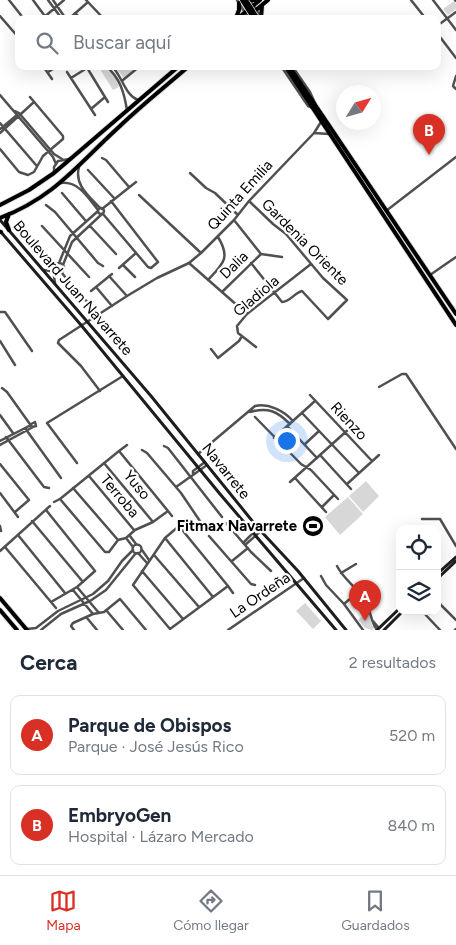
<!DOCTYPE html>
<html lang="es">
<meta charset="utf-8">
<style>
:root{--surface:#fff;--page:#f2f2f3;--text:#1f2937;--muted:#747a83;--line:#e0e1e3;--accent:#d93025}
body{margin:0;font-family:Figtree,sans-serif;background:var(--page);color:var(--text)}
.controls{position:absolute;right:15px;bottom:15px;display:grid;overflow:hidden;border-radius:10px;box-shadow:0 5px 20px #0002}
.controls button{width:45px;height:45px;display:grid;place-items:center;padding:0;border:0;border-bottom:1px solid var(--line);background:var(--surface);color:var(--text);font:25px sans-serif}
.compass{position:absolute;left:336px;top:85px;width:45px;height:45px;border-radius:50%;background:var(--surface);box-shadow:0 5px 20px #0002;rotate:53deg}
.you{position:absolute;left:286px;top:440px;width:18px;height:18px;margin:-12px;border:4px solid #fff;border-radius:50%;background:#1a73e8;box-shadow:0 0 0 8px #1a73e833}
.badge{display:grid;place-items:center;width:32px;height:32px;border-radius:50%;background:var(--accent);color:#fff;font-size:16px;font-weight:700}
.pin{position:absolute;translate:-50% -41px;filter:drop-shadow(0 1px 2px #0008)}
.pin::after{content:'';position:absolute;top:26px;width:18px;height:15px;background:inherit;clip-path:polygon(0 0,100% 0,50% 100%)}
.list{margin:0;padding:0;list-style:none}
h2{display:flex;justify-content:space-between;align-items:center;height:65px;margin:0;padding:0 20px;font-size:21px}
h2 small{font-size:16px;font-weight:400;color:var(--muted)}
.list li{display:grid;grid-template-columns:32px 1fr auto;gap:15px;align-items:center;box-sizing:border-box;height:80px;margin:0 10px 10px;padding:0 10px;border:1px solid var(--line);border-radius:10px}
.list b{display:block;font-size:19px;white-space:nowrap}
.list p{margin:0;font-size:16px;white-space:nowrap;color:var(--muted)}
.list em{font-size:16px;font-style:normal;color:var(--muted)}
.icon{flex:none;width:28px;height:28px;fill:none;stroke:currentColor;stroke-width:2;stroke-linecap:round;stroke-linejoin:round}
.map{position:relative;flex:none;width:456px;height:630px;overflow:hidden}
.search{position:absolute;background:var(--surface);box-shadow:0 5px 20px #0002;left:15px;right:15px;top:15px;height:55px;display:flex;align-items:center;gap:12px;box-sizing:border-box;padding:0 18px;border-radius:10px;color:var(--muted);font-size:19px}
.sheet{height:245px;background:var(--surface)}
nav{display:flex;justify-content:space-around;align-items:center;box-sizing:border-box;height:70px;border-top:1px solid var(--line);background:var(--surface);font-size:14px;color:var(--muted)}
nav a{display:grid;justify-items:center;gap:2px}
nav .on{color:var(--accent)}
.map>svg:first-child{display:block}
</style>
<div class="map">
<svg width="456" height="630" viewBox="0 0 456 630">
<rect width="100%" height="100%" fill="#fff"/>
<path fill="#d7d7d7" d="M454 1 456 4V9L448 15 443 9Z
M98 66H104L116 79 119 87 113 90Z
M114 66H138L124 78Z
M366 481 379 496 363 512 349 496Z
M348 497 363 514 340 535 325 517Z
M305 603 321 621 313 629 296 611Z
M368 611 372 625 375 627 372 630 365 628 358 620Z"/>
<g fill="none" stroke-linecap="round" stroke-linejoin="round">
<g stroke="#dbdbdb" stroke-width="5.5">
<path id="primary" d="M251 0H260
M236 18 239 10V3
M261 18 262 5
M237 19 260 0
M245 19 268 0
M285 66 456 325
M289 66 456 314
M0 205 29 190 54 173 179 66
M0 218C55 197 78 164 120 126 142 105 166 86 189 66
M9 230 6 222 9 214
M0 232H1
M0 598 27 630
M0 610 17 630"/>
</g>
<path stroke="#505050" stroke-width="2.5" d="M9 0 24 19
M33 0 47 19
M48 0 62 19
M53 0 66 19
M86 0 104 19
M237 0 249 19
M250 0 261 17
M411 0 426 19
M433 0 456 30
M455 0 456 1
M75 13 81 19
M0 16 19 38
M71 17 88 2
M42 19 64 0
M437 26 456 12
M437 33 456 58
M43 66 52 79
M64 66 67 69
M86 66 108 102
M106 66C120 78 124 92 127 110
M112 66C123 78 125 95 138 100
M148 66H149
M281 66 308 106 313 108
M292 66 310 92 315 103
M48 72 58 66
M67 72 95 115
M456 76 453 86 456 89
M71 78 87 68
M123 80 140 66
M0 95 53 157 56 164
M91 109 105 97
M15 111 19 113 54 154 62 159
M0 123 36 165
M0 129 17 115
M0 133 34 102
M314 133 329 134
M0 149 19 172 28 175 34 172 43 156 63 139V136L30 97
M102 158 106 160 129 187
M79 167C74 185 89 196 100 208
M88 170 114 198
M54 173V167L58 161 69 159
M190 173 206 188 215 193 238 215
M61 183C79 181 88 198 98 210
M62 193 85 220
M139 195 201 253
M249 201 273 224 286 234 323 278 347 300 328 319 302 291C294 293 290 302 282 302L251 263
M46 205 55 212 98 263 103 266
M98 211a3 3 0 1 1 6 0a3 3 0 1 1-6 0Z
M102 209 136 182
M386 211 456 157
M103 214 148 267 151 268 158 262 111 201
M234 220 261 254
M42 226 89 277
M90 226 116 254
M28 237 37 244 55 266
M261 254 282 257
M54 268a5 5 0 1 1 10 0a5 5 0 1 1-10 0Z
M59 263 70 236 98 211
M189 263 247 314
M63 265 72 242 102 214
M123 265 135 277
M119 268 136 253
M44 270 50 271 54 270
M62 273 81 297 88 302
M430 275 456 257
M109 276 126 295
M208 280C223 264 231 258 218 237
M55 283 54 276 57 273
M96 287 112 306
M91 291 112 274
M222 292 261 254
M0 312H5L32 351
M0 341 15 365
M256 347 238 333 237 326 247 314 311 264
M211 349 218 358 239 341 242 336
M379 387 402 374H406L456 449
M2 388 7 392 32 427 36 426 35 422 31 424
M100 391 81 366 58 343 59 340 127 296 157 278 189 263 201 253 234 220 249 201 314 133 321 122
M310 395 372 461
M250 412C268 407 277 411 290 424
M302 413 359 473
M0 415 13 433
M255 417 301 464 311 470 338 499
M287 426 317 458
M25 428 61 478
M6 437 44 487 49 488
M274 438 315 401
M0 441 31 425
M305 444 319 431
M0 445 33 427
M164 446 168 448 222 517
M142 450 147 453 181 493 206 530
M119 451 168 511 153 522 135 530 126 538 118 540 109 552H105L60 499Z
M119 451 127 445
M198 454 255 406C269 403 284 411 293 421
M320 455 351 489
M77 463 47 423 123 376
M104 463 153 522
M0 464 29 500 15 512
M193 474V471L205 462
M89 476 134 530
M295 478 326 512
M290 482 350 428
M347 484 379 455
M176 487 207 465
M73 488 118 540
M0 493 18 517
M54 502 60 499
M322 507 334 495
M46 510 95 571 77 587 51 602
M168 511 172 516
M422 519H440L456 546
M32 521 83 582
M226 523 251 552 271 571
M0 526 1 531
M179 526 228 586 170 629 133 585 165 538Z
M18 535 65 593
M130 536 136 544
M209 536 251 584 255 585
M126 538 133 547
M165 538 213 597
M243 543 258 528
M132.5 549a4.5 4.5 0 1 1 9 0a4.5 4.5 0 1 1-9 0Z
M245 545 261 531
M5 547 56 608
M142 550 149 560
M0 551 50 506
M138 553 147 563
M154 555 199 607
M232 561 248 548
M337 566C344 580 359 589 367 604 371 613 371 622 377 630
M142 571 183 619
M341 573 356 564
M321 576 326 585 344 604 363 630
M228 586 233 593
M77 587 99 613
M73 590 93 614
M437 601 456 620
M344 604 358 592
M106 610 123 630
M422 611 440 630
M87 618 97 630
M372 620 379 628
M27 629 36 628 58 611 93 594 108 581 122 561 133 550
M41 630 61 614 90 601 106 590 136 553
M74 630 71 626 73 623 93 614 104 612 120 599 146 630
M228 630 304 578
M455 630 456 629"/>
<path stroke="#1d1d1d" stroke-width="3" d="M0 220 151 396 258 528 298 571 346 630
M0 231 81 325 220 494 336 630
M437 574 456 557
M437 579 456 561
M377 630 400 608
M384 630 403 611"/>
<use href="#primary" stroke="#000" stroke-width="4"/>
<g stroke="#dbdbdb" stroke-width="5.5" stroke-linecap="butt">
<path id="primary-bridge" d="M242 0 254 19
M246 0 258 19"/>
</g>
<use href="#primary-bridge" stroke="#000" stroke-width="4"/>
</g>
<defs>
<g id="stadium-disc" transform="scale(1.125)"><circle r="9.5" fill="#000" stroke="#fff"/><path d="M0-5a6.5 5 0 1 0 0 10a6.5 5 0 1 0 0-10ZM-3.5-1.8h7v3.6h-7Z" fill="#fff"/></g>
</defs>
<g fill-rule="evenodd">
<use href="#stadium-disc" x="313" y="526"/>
</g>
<g text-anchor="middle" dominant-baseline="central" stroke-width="4.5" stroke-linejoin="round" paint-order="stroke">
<g font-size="15" fill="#000" stroke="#fff">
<text transform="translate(240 195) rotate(-48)">Quinta Emilia</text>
<text transform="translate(305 242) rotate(45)">Gardenia Oriente</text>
<text transform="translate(234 265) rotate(-44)">Dalia</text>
<text transform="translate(73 288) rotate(49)">Boulevard Juan Navarrete</text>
<text transform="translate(256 296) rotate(-40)">Gladiola</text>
<text transform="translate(349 421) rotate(47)">Rienzo</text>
<text transform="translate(226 471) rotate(51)">Navarrete</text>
<text transform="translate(137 485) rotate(50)">Yuso</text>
<text transform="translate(120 496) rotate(50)">Terroba</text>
<text transform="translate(260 595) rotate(-34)">La Ordeña</text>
</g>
<g font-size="15" font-weight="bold" fill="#000" stroke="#fff" text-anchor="end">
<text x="297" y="526">Fitmax Navarrete</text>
</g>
</g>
</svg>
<div class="controls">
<button><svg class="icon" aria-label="locate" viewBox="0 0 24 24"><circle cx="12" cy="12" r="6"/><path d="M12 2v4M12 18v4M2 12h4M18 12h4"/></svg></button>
<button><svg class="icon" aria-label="layers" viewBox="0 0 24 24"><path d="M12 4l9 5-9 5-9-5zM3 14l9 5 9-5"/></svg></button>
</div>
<svg class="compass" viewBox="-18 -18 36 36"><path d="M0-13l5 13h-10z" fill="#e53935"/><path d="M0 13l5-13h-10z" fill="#747a83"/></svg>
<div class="you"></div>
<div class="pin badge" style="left:365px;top:621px">A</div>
<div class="pin badge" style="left:429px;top:155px">B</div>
<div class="search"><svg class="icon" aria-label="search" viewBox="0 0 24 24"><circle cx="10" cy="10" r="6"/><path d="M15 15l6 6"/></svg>Buscar aquí</div>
</div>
<section class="sheet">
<h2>Cerca<small>2 resultados</small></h2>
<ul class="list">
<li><span class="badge">A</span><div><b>Parque de Obispos</b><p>Parque · José Jesús Rico</p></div><em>520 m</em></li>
<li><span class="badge">B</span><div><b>EmbryoGen</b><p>Hospital · Lázaro Mercado</p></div><em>840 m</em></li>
</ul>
</section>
<nav>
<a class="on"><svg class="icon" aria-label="map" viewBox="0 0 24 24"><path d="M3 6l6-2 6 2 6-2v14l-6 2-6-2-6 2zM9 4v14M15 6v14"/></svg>Mapa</a>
<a><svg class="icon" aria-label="directions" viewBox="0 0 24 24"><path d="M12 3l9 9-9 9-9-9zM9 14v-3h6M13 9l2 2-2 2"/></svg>Cómo llegar</a>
<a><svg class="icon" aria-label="saved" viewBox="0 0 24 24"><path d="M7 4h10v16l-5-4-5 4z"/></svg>Guardados</a>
</nav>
